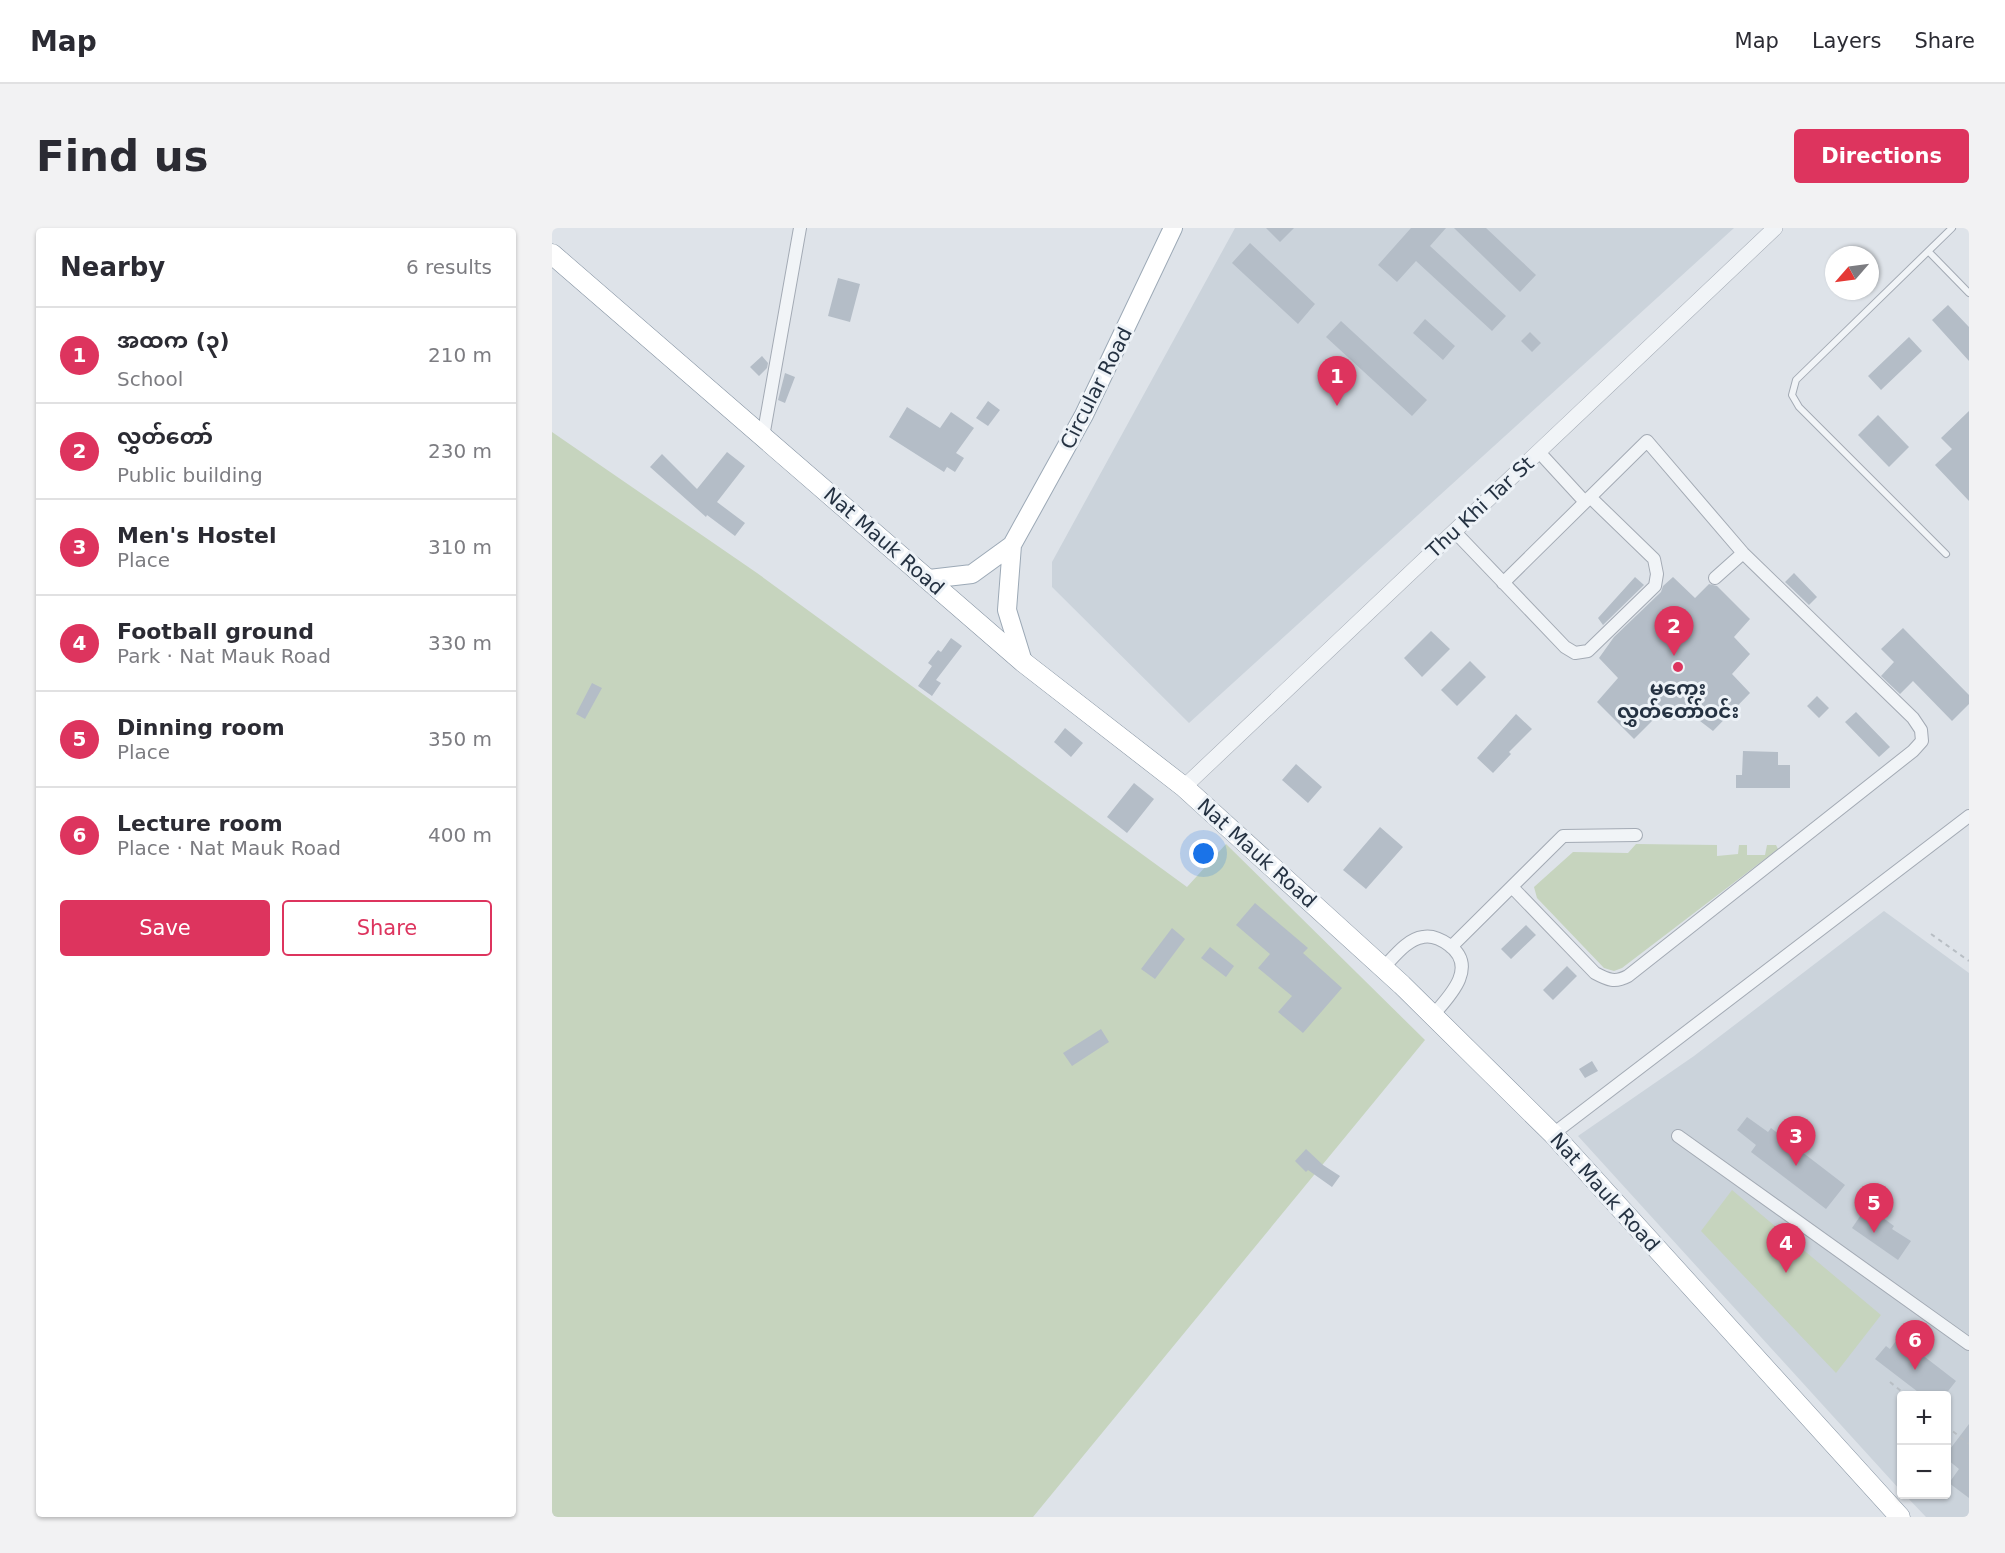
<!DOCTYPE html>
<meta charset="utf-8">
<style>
:root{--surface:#fff;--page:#f2f2f3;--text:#2b2b33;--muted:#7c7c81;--line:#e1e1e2;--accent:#dd345e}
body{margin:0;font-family:"DejaVu Sans","Noto Sans Myanmar",sans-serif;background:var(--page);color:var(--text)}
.controls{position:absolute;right:18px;bottom:18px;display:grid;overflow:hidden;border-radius:6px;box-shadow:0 2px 4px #0004}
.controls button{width:54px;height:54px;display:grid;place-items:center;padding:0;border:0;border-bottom:2px solid var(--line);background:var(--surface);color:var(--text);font:30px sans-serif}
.compass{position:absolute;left:1273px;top:18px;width:54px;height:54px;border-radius:50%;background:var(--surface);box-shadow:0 2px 4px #0004;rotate:242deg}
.you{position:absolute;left:652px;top:626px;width:21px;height:21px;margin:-15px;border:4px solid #fff;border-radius:50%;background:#1a73e8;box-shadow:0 0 0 9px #1a73e833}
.badge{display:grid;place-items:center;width:39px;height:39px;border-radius:50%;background:var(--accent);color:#fff;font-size:20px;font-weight:700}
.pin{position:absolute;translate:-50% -50px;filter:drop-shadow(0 2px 3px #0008)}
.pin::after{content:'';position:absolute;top:32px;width:21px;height:18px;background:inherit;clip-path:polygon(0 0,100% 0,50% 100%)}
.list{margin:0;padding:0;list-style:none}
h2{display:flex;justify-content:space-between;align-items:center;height:78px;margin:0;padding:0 24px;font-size:26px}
h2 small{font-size:20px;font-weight:400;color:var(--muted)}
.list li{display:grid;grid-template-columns:39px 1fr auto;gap:18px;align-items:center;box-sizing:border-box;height:96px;padding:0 24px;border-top:2px solid var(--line)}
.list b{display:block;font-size:22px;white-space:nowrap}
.list p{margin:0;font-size:20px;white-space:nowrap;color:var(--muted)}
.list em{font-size:20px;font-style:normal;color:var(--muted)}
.actions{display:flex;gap:12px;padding:18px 24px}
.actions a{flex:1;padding:14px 0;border:2px solid var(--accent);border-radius:6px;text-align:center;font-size:21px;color:var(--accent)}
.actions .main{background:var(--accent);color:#fff}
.map{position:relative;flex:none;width:1417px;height:1289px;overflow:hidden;border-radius:6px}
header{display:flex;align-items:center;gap:36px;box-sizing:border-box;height:84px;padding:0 30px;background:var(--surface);border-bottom:2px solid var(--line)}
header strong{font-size:28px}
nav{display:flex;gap:33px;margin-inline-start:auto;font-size:21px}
.intro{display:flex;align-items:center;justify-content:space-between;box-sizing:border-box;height:144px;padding:0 36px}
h1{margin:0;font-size:42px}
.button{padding:15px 27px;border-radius:6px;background:var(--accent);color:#fff;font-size:21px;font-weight:700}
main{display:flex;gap:36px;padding:0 36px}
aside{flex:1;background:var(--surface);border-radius:6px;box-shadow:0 2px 4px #0004}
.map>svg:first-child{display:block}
</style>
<header>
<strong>Map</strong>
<nav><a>Map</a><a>Layers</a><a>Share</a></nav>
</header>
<div class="intro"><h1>Find us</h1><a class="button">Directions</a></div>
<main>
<aside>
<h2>Nearby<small>6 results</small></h2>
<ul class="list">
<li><span class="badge">1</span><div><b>အထက (၃)</b><p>School</p></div><em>210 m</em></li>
<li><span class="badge">2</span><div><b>လွှတ်တော်</b><p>Public building</p></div><em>230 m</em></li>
<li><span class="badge">3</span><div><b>Men's Hostel</b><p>Place</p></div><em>310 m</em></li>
<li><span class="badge">4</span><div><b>Football ground</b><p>Park · Nat Mauk Road</p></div><em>330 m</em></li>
<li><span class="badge">5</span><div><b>Dinning room</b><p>Place</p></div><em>350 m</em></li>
<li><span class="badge">6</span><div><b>Lecture room</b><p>Place · Nat Mauk Road</p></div><em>400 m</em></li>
</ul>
<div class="actions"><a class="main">Save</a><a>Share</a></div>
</aside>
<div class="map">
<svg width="1417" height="1289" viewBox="0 0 1417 1289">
<rect width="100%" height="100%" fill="#dee3e9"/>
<path fill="#cbd3db" d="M683 0H1182L637 495 500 359V334Z
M1332 683 1417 745V1289H1374L1353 1267 1394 1266V1168H1350L1349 1263 1026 908 1142 828Z"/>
<path fill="#c6d4be" d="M0 204 205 345 635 659 674 616 873 812 481 1289H0Z
M1084 616 1165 617V628L1186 626 1187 617H1195V627H1213L1215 617H1224L1226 621 1070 740 1062 743 1052 740 985 670 982 659 1021 624 1076 625Z
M1180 962 1329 1087 1284 1145 1149 1003Z"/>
<path fill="#b4bdc7" d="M714 0H742L728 14Z
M859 0H894L878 18 954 88 940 103 864 33 845 54 826 37Z
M902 0H934L984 47 968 64Z
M698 15 763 76 746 96 680 35Z
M286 50 308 56 298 94 276 88Z
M1396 77 1417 99V133L1380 92Z
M873 91 903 118 891 132 861 105Z
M789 93 875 172 860 188 774 109Z
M978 104 989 115 980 124 969 113Z
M1357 109 1370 123 1329 162 1316 148Z
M210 128 216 135 215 140 207 148 198 139Z
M233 145 243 149 233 175 226 172Z
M436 173 448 182 436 198 424 190Z
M355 179 388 200 399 184 422 200 404 225 412 230 403 244 395 239 392 244 337 209Z
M1417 183V273L1383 237 1400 221 1389 210Z
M1326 187 1357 219 1337 239 1306 207Z
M175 224 193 238 165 274 193 295 183 308 155 287 154 289 98 239 110 226 145 261Z
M1242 345 1265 369 1257 377 1233 354Z
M1083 349 1092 357 1051 397 1046 390Z
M1121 349 1143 370 1157 356 1165 358 1198 391 1182 409 1198 426 1180 446 1198 465 1161 503 1135 483 1133 492 1102 491 1082 511 1045 474 1066 450 1047 430 1062 409 1109 364 1111 358Z
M1351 400 1417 467V476L1400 493 1361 453 1348 466 1329 448 1342 434 1329 421Z
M879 403 898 421 870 449 852 430Z
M399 410 410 418 384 452 389 455 380 468 366 458 380 438 376 435 386 422 389 424Z
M918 433 934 449 905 478 889 462Z
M40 455 50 460 33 491 24 486Z
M1265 468 1277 480 1267 490 1255 478Z
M1304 484 1338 519 1327 529 1293 494Z
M964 486 980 501 957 524 959 526 941 545 925 530Z
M513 500 531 515 519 529 502 514Z
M1191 523 1226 524V537H1238V560H1184V547H1190Z
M744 536 770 559 756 575 730 552Z
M582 555 602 571 575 605 555 589Z
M828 599 851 619 814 661 791 642Z
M703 675 756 720 751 725 790 760 751 805 726 784 740 768 706 740 718 726 684 697Z
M974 697 984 707 959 731 949 721Z
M620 700 633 711 603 751 589 741Z
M658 719 682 738 674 749 649 730Z
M1015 738 1025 748 1001 772 991 762Z
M549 801 557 814 520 838 511 825Z
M1040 833 1046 843 1033 850 1027 841Z
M1195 889 1216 904 1219 900 1293 957 1274 981 1199 924 1204 917 1185 902Z
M754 921 771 937 788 948 780 959 756 942 754 944 743 933Z
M1315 978 1342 998 1340 1001 1359 1013 1346 1032 1300 1000Z
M1347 1109 1404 1153 1393 1167H1370L1323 1131 1334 1118 1338 1121Z
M1417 1196V1270L1397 1255 1407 1241 1395 1231V1225Z"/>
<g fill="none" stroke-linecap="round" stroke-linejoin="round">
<g stroke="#a3aab4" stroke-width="8">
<path id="service" d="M1377 24 1417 65
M1394 326 1247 179 1240 167 1244 152 1400 0"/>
</g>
<g stroke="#a3aab4" stroke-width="14">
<path id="minor" d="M211 209 248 0
M987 224 1033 274
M902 303 1013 419 1023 425 1036 423 1103 358 1105 346 1102 331 1038 269
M1163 350 1191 325
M951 355 1095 213 1191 325 1361 490 1369 502 1370 513 1361 523 1076 748C1063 755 1056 752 1043 745L960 659
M899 719 1011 608 1084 607
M831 740C842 729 855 711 871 709 880 707 890 712 897 717 927 739 897 769 881 787
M1001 906 1417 588
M1126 908 1417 1116"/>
</g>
<g stroke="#a3aab4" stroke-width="16">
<path id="tertiary" d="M632 559 1223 0"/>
</g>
<g stroke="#9ca9b6" stroke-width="20">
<path id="primary" d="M377 351 420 346 460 317
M471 434 455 382 460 317 532 187 621 0"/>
</g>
<g stroke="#8492a1" stroke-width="21">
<path id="trunk" d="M0 26 471 434 632 559 850 757 1001 906 1348 1289"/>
</g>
<path stroke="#b8bec4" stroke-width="2" stroke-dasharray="4.5 4.5" stroke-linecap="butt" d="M1379 706 1417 733
M1338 1154 1355 1168
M1394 1198 1417 1216"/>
<use href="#service" stroke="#f1f4f7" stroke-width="6"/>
<use href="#minor" stroke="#f1f4f7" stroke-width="12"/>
<use href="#tertiary" stroke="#f1f4f7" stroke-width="15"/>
<use href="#primary" stroke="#fff" stroke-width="18"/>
<use href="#trunk" stroke="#fff" stroke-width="20"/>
</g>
<circle fill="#dd345e" stroke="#edf2f7" stroke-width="2" cx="1126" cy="439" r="6"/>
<g text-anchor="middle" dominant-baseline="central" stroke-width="6" stroke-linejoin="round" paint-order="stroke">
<g font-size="20" fill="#253242" stroke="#edf2f7">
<text transform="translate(544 160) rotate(-63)">Circular Road</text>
<text transform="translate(928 279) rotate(-43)">Thu Khi Tar St</text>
<text transform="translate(332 313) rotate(41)">Nat Mauk Road</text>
<text transform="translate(705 625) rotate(42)">Nat Mauk Road</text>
<text transform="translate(1053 964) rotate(48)">Nat Mauk Road</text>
</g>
<g font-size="20" font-weight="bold" fill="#253242" stroke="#edf2f7">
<text x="1126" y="460">မကွေး<tspan x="1126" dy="23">လွှတ်တော်ဝင်း</tspan></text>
</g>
</g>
</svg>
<div class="controls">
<button>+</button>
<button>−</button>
</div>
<svg class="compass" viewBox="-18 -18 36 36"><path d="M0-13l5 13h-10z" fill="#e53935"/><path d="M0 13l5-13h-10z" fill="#7c7c81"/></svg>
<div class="you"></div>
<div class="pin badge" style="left:785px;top:178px">1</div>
<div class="pin badge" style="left:1122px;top:428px">2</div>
<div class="pin badge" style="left:1244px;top:938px">3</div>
<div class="pin badge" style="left:1234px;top:1045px">4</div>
<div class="pin badge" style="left:1322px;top:1005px">5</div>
<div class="pin badge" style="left:1363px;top:1142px">6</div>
</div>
</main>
